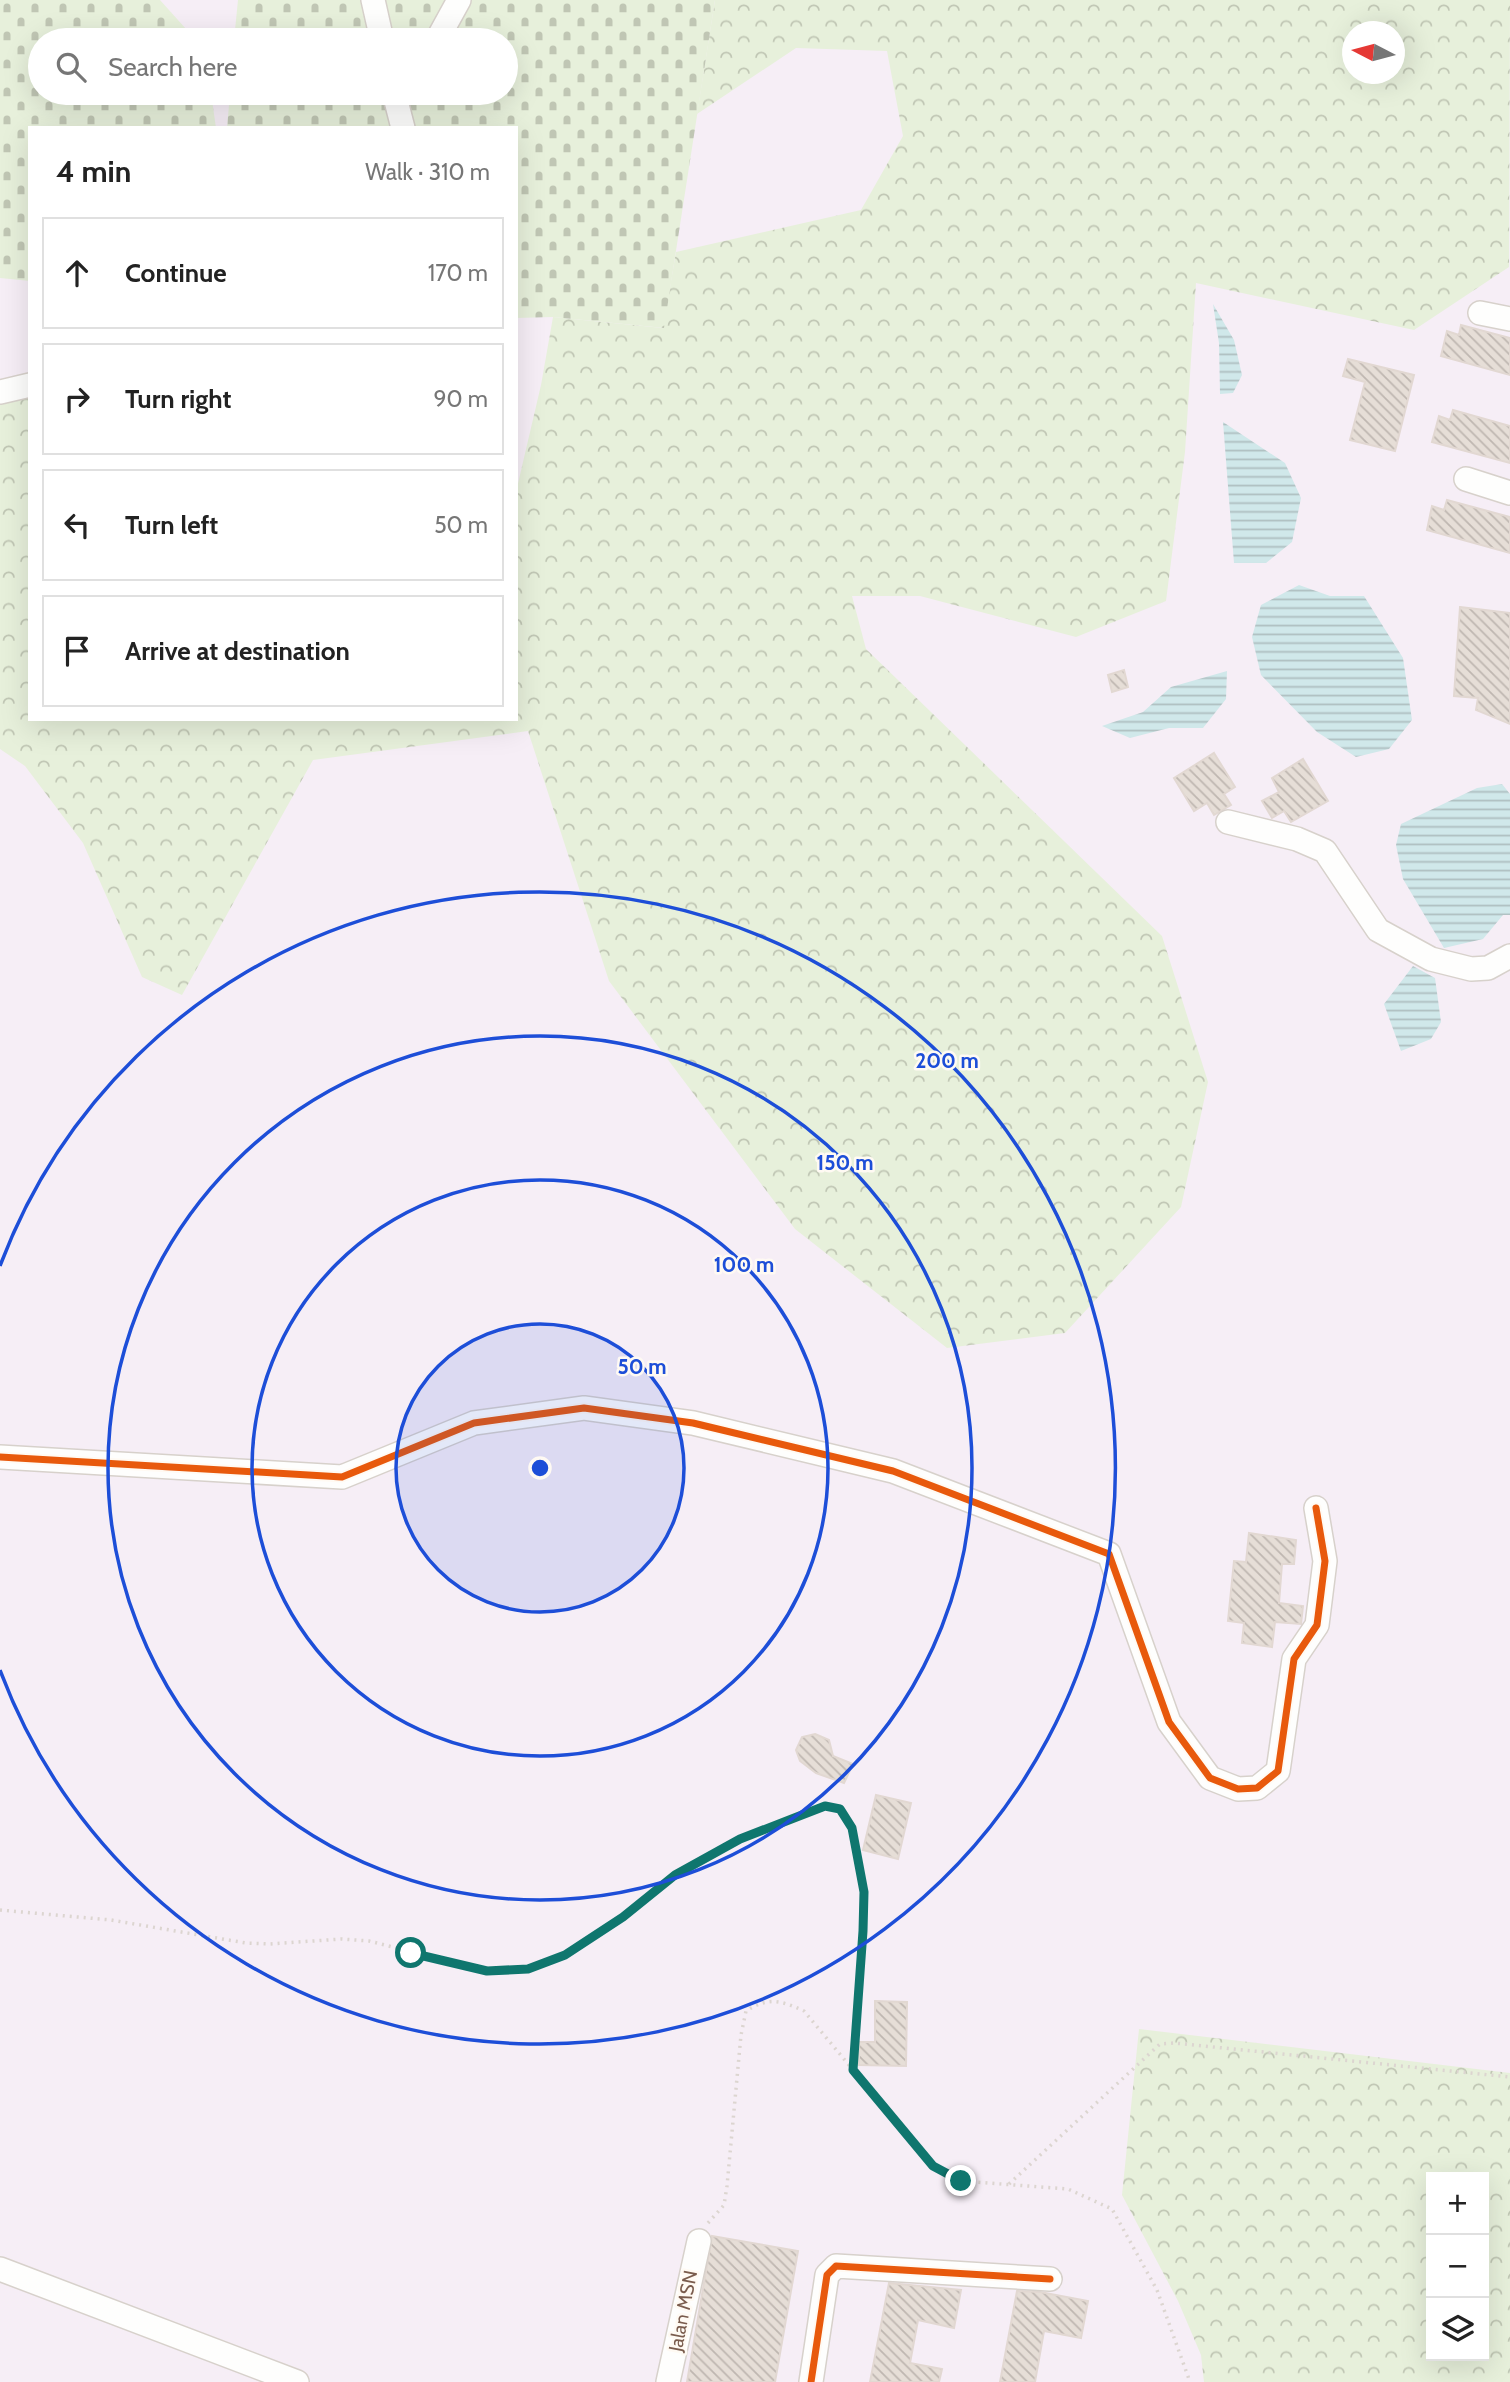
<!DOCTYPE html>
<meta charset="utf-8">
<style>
:root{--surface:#fff;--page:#f6f6f6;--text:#222;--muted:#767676;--line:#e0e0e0}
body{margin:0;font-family:Cabin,sans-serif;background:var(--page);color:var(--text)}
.controls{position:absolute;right:21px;bottom:21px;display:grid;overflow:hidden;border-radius:0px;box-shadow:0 7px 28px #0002}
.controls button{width:63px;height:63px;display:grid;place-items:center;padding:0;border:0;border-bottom:2px solid var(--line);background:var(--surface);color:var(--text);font:35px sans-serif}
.compass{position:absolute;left:1342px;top:21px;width:63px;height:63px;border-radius:50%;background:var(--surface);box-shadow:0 7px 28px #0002;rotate:276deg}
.stop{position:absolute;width:21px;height:21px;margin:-16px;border:5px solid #0f766e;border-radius:50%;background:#fff}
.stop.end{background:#0f766e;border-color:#fff;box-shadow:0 2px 7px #0008}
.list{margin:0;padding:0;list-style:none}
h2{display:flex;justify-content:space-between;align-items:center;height:91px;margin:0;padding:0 28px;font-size:30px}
h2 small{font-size:23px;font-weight:400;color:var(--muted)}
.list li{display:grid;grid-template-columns:46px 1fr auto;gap:21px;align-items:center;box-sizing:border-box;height:112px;margin:0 14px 14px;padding:0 14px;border:2px solid var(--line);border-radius:0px}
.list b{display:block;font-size:26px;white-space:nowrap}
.list em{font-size:23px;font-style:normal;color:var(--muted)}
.icon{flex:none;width:38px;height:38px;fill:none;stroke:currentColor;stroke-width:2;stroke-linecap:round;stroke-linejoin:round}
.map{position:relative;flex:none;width:1510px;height:2382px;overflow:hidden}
.search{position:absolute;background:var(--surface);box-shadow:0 7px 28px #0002;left:28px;top:28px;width:490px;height:77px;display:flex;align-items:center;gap:18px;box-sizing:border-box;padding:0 24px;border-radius:38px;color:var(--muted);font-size:26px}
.panel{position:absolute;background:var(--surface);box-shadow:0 7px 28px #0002;left:28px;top:126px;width:490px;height:595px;border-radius:0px}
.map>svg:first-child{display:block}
</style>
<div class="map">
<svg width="1510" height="2382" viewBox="0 0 1510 2382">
<defs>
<pattern id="forest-crowns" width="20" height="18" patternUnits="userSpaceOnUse" patternTransform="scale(1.75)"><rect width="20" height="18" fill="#e7f0db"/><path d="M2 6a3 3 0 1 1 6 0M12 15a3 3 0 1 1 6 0" fill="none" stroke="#c0c6b4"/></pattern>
<pattern id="cemetery-stones" width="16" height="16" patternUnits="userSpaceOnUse" patternTransform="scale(1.75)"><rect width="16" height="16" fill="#e7f0db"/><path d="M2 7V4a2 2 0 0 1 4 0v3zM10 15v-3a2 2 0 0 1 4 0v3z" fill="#c0c6b4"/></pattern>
<pattern id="water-rules" width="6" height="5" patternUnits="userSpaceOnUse" patternTransform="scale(1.75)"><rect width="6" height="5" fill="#d0e8ea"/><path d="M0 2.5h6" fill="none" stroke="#aebfc0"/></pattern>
<pattern id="building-back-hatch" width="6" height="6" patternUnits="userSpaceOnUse" patternTransform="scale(1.75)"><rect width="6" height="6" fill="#e6ded7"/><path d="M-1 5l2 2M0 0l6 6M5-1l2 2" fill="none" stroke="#bfb7b1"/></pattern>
</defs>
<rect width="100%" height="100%" fill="#f9f5f0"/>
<path fill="#f6eef6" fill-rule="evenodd" d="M0 0H1510V2382H0ZM1352 32H1394V74H1352ZM40 40H506V93H40ZM30 128H516V719H30ZM1431 2177H1484V2356H1431Z"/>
<path fill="url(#forest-crowns)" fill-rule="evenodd" d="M715 0H1510L1509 267 1414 330 1196 283 1185 452 1166 601 1076 637 920 596H852L866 649 1162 936 1208 1082 1181 1207 1065 1333 947 1348 795 1229 609 981 528 731 313 760 182 995 142 977 83 843 25 766 0 749V401L30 393V719H516V492L541 385 553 317 663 328 676 252 861 210 903 136 887 51 796 48 697 114ZM1352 32H1394V74H1352Z
M1139 2029 1510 2073V2382H1204L1201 2355 1178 2301 1122 2195ZM1431 2177H1484V2356H1431Z"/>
<path fill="url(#cemetery-stones)" d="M0 0H160L196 40H40V93H211L216 128H30V281L0 278Z
M238 0H715L664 328 553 317 516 318V128H227L230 93H506V40H234Z"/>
<path fill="url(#water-rules)" d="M1213 304 1234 340 1242 375 1233 393 1220 394 1219 343Z
M1223 422 1285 463 1301 498 1292 542 1266 563H1234Z
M1299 585 1330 596H1364L1403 658 1412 720 1389 749 1356 757 1317 732 1261 675 1252 637 1261 605Z
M1227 671 1226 699 1203 728H1169L1130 738 1102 726 1143 712 1171 687Z
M1502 784 1510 794V915H1503L1483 939 1444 948 1403 879 1396 845 1401 824 1477 788Z
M1413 966 1435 978 1441 1022 1431 1039 1401 1051 1384 1004Z"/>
<path fill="url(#building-back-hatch)" stroke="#e2d8d2" stroke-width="2" d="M1461 325 1510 338V375L1441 356 1447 331 1459 335Z
M1348 359 1414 375 1395 451 1350 440 1365 382 1343 376Z
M1453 410 1510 426V463L1432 442 1439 416 1450 420Z
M1447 500 1510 517V553L1427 530 1432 506 1444 510Z
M1460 607 1510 613V724L1476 710 1478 698 1454 696Z
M1124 670 1128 687 1112 692 1108 675Z
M1214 753 1235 787 1224 794 1231 805 1214 815 1207 803 1194 811 1174 778Z
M1303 759 1328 801 1291 822 1284 811 1272 818 1262 801 1279 792 1272 778Z
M1249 1533 1296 1540 1294 1564H1282L1279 1603 1303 1606 1301 1624 1275 1622 1272 1647 1242 1643 1244 1623 1228 1621 1234 1561 1246 1562Z
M815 1734 829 1740 833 1756 853 1764 844 1783 816 1773 800 1761 796 1750 802 1737Z
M876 1795 911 1803 898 1859 863 1850Z
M875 2001 907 2002 906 2066 859 2065V2042H875Z
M712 2236 798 2251 775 2382H687Z
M889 2283 961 2290 954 2328 918 2320 910 2363 942 2369 939 2382H870Z
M1017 2291 1040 2292 1088 2301 1081 2338 1044 2331 1035 2382H1000Z"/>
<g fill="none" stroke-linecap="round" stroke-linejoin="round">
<g stroke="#d7d1cb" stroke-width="26">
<path id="minor" d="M373 0 382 40
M437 40 459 0
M394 93 403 128
M1480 313 1510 319
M0 392 30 385
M1466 479 1510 493
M1228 822 1297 839 1325 851 1378 930 1431 959 1471 969 1488 968 1510 956
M0 1457 342 1477 474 1423 584 1408 693 1423 893 1471 1109 1554 1169 1722 1210 1778 1238 1789 1257 1788 1278 1771 1294 1659 1317 1625 1325 1561 1316 1508
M0 2269 297 2382
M668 2382 699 2241
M811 2382 827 2275 836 2266 1050 2279"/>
</g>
<path stroke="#dcd5d0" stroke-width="3.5" stroke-dasharray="2 5" stroke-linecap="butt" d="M0 1910 111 1920 246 1943 269 1944 342 1939 369 1941 487 1971 529 1969 565 1955 623 1917 675 1875 740 1839 825 1806 840 1809 852 1828 864 1892 863 1931 853 2070
M1009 2184 1160 2044 1174 2043 1510 2077
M708 2223 724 2205 727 2186 741 2035 746 2011C768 1997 780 2000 804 2011L933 2166 961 2181 1068 2189 1112 2209 1157 2290 1190 2382"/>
<use href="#minor" stroke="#fefefd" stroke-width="23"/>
<g stroke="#fffaf3" stroke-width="11">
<path id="cycleway" d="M0 1457 342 1477 474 1423 584 1408 693 1423 893 1471 1109 1554 1169 1722 1210 1778 1238 1789 1257 1788 1278 1771 1294 1659 1317 1625 1325 1561 1316 1508
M811 2382 827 2275 836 2266 1050 2279"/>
</g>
<use href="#cycleway" stroke="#e8590c" stroke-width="7"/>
</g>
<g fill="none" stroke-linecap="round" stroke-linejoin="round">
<path stroke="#0f766e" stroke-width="9" d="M411 1953 487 1971 528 1969 565 1955 623 1917 675 1875 740 1839 825 1806 840 1809 852 1828 864 1892 863 1931 853 2070 933 2166 961 2181"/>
</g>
<circle cx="540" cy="1468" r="144" fill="#1d4ed8" fill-opacity=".12"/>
<g fill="none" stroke="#1d4ed8" stroke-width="3.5">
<circle cx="540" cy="1468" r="144"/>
<circle cx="540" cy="1468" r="288"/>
<circle cx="540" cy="1468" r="432"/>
<path d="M0 1266A576 576 0 1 1 0 1670"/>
</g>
<g text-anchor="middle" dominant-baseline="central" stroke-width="5" stroke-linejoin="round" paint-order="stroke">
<g font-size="19" fill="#7a5c4d" stroke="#fffaf3">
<text transform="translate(683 2311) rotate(-79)">Jalan MSN</text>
</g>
</g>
<circle cx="540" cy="1468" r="10" fill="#1d4ed8" stroke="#fffaf3" stroke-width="3.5"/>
<g font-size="21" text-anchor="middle" font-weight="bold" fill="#1d4ed8" stroke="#fffaf3" stroke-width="5" stroke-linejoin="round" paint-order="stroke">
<text x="947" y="1068">200 m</text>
<text x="845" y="1170">150 m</text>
<text x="744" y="1272">100 m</text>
<text x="642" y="1374">50 m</text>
</g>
</svg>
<div class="controls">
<button>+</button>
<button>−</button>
<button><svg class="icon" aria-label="layers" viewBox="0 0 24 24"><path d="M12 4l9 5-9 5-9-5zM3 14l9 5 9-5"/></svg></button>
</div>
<svg class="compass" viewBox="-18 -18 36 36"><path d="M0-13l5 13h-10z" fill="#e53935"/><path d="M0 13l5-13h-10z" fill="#767676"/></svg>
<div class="stop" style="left:411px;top:1953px"></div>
<div class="stop end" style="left:961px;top:2181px"></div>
<div class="search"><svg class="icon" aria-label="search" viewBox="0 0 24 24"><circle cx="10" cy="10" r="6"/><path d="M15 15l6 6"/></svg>Search here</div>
<section class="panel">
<h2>4 min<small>Walk · 310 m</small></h2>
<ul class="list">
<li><svg class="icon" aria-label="ahead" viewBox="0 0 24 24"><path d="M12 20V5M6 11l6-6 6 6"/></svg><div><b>Continue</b></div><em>170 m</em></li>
<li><svg class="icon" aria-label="right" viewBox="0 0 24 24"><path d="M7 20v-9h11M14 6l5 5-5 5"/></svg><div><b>Turn right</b></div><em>90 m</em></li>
<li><svg class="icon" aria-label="left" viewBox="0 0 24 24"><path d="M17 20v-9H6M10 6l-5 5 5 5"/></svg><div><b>Turn left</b></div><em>50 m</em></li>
<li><svg class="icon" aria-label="arrive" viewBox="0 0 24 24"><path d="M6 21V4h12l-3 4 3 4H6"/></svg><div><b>Arrive at destination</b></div></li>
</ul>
</section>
</div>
